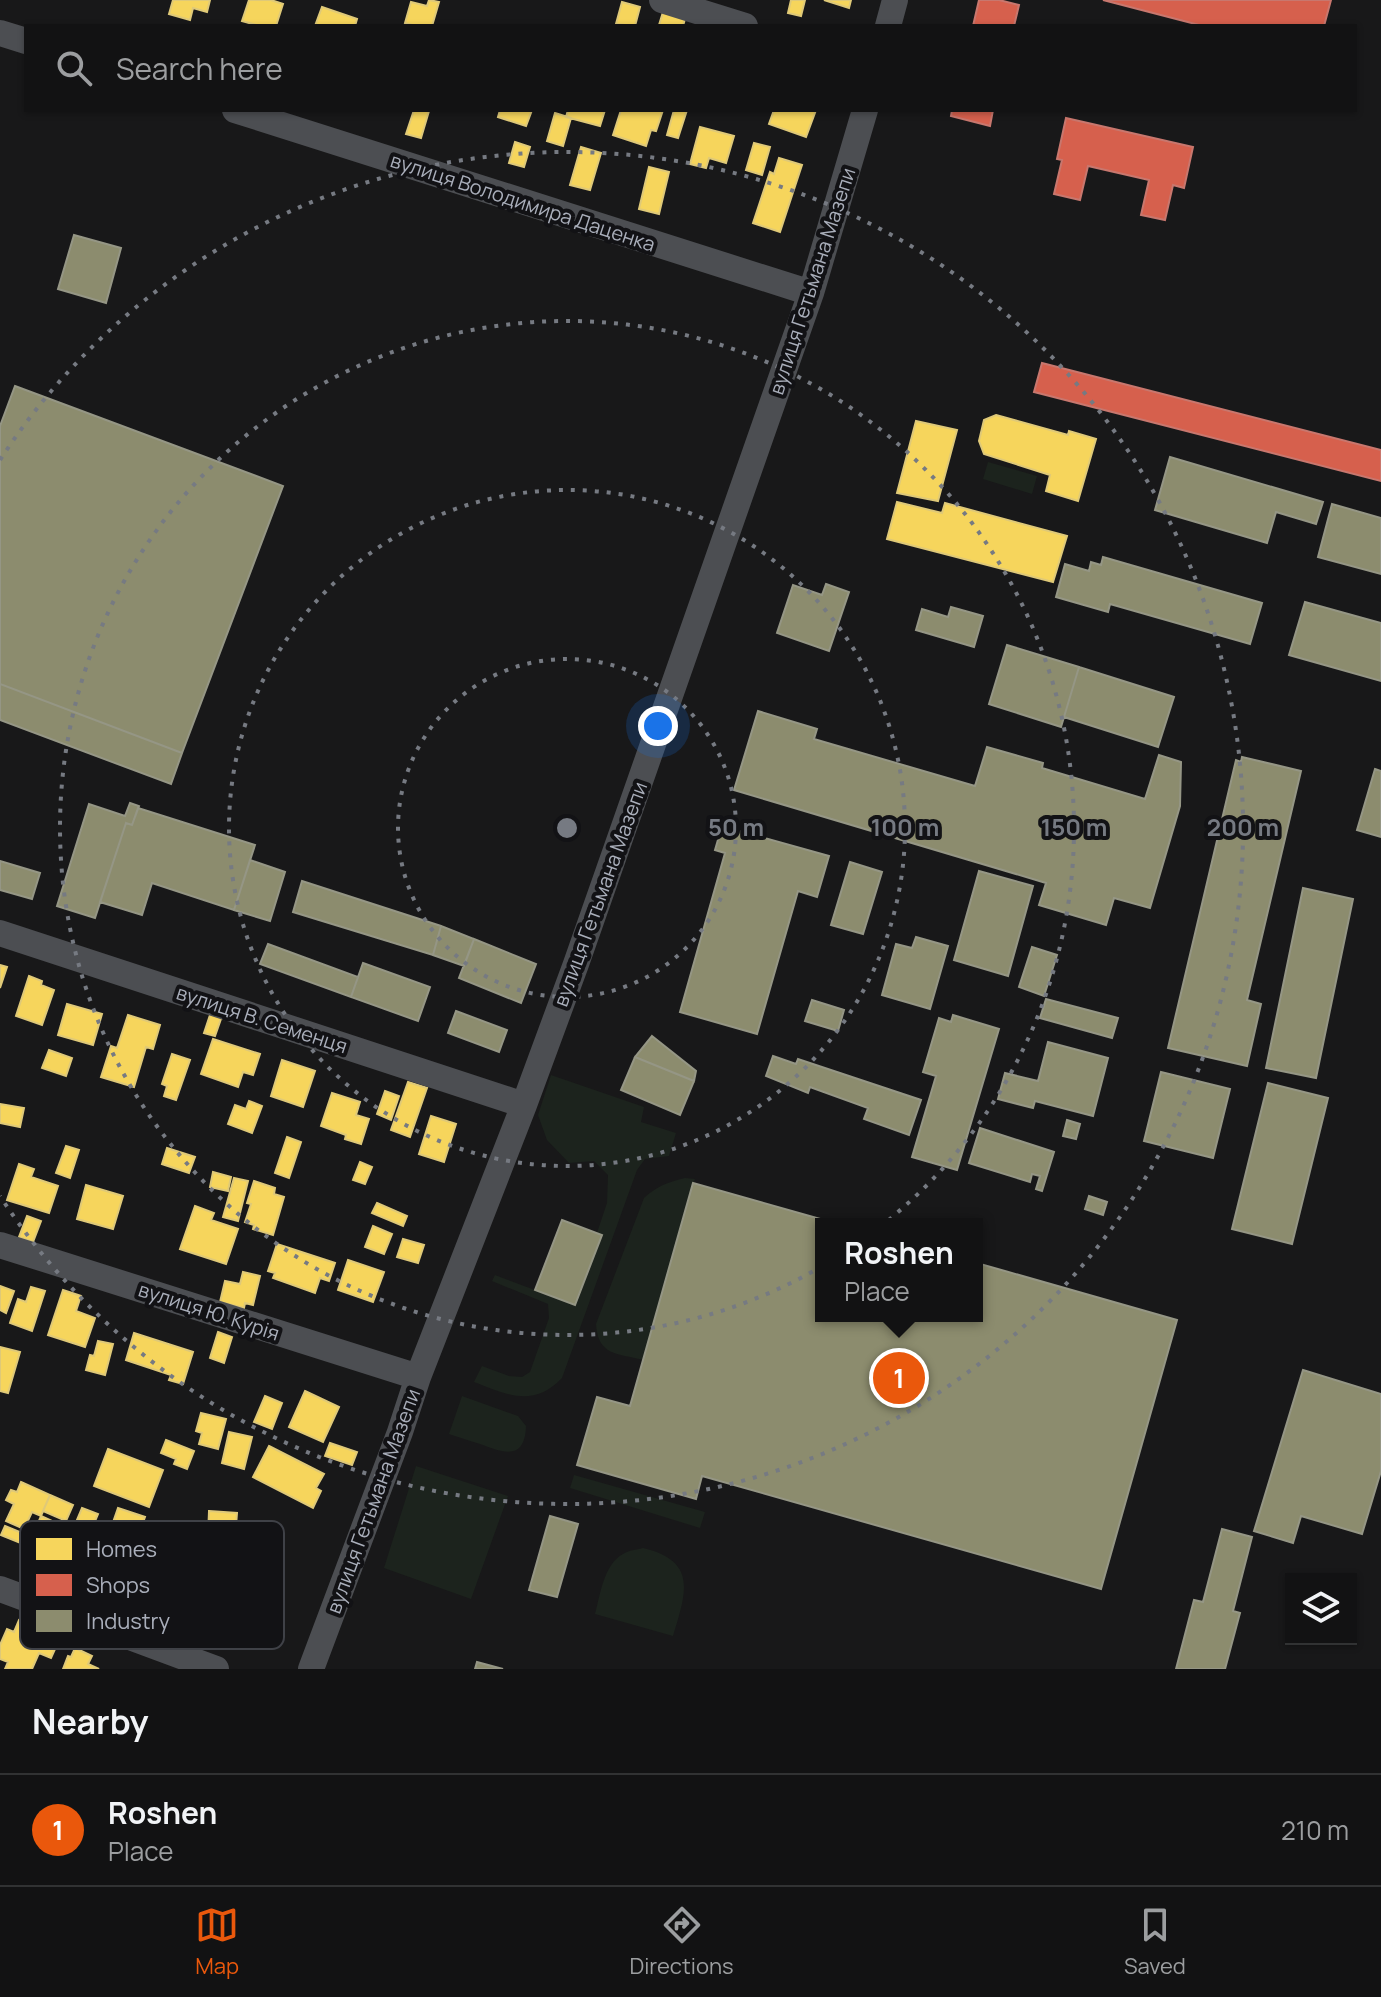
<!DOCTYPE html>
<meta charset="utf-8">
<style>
:root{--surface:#121213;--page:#1b1b1c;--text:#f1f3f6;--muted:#9c9ea0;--line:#313233;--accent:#ea580c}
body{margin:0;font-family:Manrope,sans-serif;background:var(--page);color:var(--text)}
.controls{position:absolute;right:24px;bottom:24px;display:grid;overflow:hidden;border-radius:0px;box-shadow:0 2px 6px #0004}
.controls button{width:72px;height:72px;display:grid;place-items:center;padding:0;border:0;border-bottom:2px solid var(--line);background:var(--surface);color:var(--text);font:40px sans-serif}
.you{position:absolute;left:658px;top:726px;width:28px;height:28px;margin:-20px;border:6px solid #fff;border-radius:50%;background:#1a73e8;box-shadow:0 0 0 12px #1a73e833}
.badge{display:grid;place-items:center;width:52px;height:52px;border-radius:50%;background:var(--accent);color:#fff;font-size:26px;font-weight:700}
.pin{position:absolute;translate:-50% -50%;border:4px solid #fff;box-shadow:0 2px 8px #0006}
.popup{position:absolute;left:815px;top:1218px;width:168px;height:104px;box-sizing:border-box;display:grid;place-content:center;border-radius:0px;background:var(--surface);filter:drop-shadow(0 2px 6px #0005);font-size:26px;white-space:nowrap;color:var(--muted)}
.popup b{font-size:30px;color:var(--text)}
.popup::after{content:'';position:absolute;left:50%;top:100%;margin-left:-16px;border:16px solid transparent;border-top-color:var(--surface)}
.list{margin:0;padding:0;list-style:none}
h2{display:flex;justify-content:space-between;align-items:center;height:104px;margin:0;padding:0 32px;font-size:34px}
h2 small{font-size:26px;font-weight:400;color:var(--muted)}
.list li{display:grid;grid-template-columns:52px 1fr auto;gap:24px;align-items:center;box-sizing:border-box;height:112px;padding:0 32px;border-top:2px solid var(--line)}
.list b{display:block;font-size:30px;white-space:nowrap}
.list p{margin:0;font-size:26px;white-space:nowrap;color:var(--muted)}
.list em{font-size:26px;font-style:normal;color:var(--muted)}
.icon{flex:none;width:44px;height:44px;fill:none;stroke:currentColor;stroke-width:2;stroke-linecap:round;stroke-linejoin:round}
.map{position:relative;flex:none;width:1381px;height:1669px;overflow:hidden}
.search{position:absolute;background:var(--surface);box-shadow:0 2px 6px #0004;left:24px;right:24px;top:24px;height:88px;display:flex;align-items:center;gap:20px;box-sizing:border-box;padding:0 28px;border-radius:0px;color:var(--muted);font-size:30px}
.sheet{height:216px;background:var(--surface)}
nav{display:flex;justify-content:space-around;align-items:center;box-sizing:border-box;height:112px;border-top:2px solid var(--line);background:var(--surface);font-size:22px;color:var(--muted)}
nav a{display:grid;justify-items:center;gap:4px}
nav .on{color:var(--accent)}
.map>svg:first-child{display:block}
</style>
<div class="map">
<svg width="1381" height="1669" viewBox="0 0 1381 1669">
<rect width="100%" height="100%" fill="#181819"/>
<path fill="#1c231d" d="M988 462 1037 476 1032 494 983 479Z
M551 1075 644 1107 641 1122 676 1133 669 1156 645 1159 637 1170 562 1378C533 1408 508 1395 474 1382L482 1366 509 1376 522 1377 530 1372 549 1318 548 1304 492 1281 495 1275 575 1305 601 1235 597 1233 607 1203 608 1175 594 1161 569 1163 547 1140 538 1115Z
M685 1178 695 1179 643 1360C617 1353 598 1356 596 1324L644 1198C657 1186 668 1182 685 1178Z
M462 1396 518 1416 526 1426C525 1462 502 1452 480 1444 469 1441 459 1437 449 1434Z
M416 1466 508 1496 471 1599 384 1568Z
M574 1475 705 1512 700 1528 570 1488Z
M643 1548C698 1561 686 1593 673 1636L595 1614C600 1595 604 1564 623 1554 629 1550 636 1550 643 1548Z"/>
<path fill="#f6d55c" stroke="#dfc978" stroke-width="2" d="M173 0H210L207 12 193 8 190 20 169 14Z
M249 0H271L283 4 276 26H260L242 21Z
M429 0 439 2 432 26H416L405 23 411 2 427 6Z
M791 0H805L801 16 788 13Z
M824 0H851L849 8Z
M622 2 640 7 635 26 616 24Z
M322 7 357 19 355 26H315Z
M663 12 685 19 683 26 659 25Z
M414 110 429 111 421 138 406 134Z
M500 110H532L526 126 498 117Z
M568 110H605L600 126 566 117Z
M621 110H663L656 131 651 130 646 146 613 135Z
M674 110H687L678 138 667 135Z
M774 110H816L806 137 769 124Z
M555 113 571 118 563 146 547 141Z
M700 127 734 136 726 163 709 158 706 168 690 164Z
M515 142 530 147 524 167 509 163Z
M754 143 770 147 762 175 746 170Z
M581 147 601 153 590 190 570 185Z
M779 158 802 165 780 232 753 223 770 172 774 174Z
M649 167 669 172 659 214 639 209Z
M996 415 1068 435 1069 431 1096 439 1078 501 1046 491 1050 475 984 454 979 441 984 420Z
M916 421 957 430 938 501 897 493Z
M897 502 942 513 945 503 1067 536 1053 582 887 539Z
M0 965 7 967 0 988Z
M29 976 42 981 41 985 54 990 42 1025 16 1016Z
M67 1004 102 1014 93 1045 58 1035Z
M211 1012 222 1016 215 1036 204 1033Z
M128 1015 160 1025 153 1049 146 1047 134 1087 101 1077 111 1046 117 1048Z
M213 1039 260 1054 253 1075 243 1072 238 1087 201 1074Z
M49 1050 72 1058 66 1076 42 1068Z
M172 1054 190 1060 176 1100 164 1096 167 1086 162 1084Z
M282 1060 315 1071 303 1107 271 1096Z
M408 1082 427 1088 410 1137 391 1130Z
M385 1091 399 1096 391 1120 377 1114Z
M332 1093 360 1102 356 1115 369 1119 361 1144 345 1139 346 1135 321 1126Z
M249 1101 262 1106 252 1133 228 1124 235 1105 246 1109Z
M0 1104 24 1108 20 1127 0 1123Z
M431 1116 456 1124 444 1162 419 1154Z
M287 1137 301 1142 289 1178 275 1173Z
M66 1146 79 1150 70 1178 56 1173Z
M167 1148 195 1157 189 1173 162 1164Z
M360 1162 372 1167 365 1184 353 1180Z
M19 1164 34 1169 31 1177 58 1186 49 1213 7 1200Z
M213 1172 231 1177 228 1191 210 1187Z
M234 1178 248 1181 238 1221 223 1217Z
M254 1181 275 1188 274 1194 284 1197 273 1235 253 1229 254 1225 245 1222 251 1204 247 1203Z
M86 1185 123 1196 113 1229 77 1219Z
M377 1203 407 1216 403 1226 372 1213Z
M195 1206 214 1213 211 1220 238 1229 226 1264 180 1249Z
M27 1216 41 1221 33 1242 19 1237Z
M373 1226 392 1234 384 1254 365 1247Z
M403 1239 424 1245 418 1263 397 1257Z
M277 1244 335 1263 329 1281 320 1278 315 1293 273 1278 275 1273 268 1271Z
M348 1260 384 1272 373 1302 338 1290Z
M243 1272 260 1276 253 1305 245 1303 244 1308 220 1302 225 1281 240 1284Z
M0 1286 14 1291 6 1313 0 1310Z
M31 1287 45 1291 32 1331 10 1323 18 1299 26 1302Z
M63 1290 81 1296 76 1311 95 1318 85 1347 48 1335Z
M218 1332 232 1337 224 1363 210 1358Z
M134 1333 193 1352 183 1384 169 1380 171 1375 126 1360Z
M98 1341 113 1344 105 1375 86 1370 90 1355 94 1356Z
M0 1347 20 1352 8 1393 0 1391Z
M305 1391 339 1407 323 1442 289 1427Z
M265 1396 282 1403 272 1429 254 1422Z
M201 1413 226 1419 218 1449 199 1444 202 1433 196 1431Z
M229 1432 252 1437 244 1469 222 1463Z
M166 1440 194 1451 187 1469 174 1464 176 1459 161 1453Z
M330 1443 357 1452 352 1465 325 1456Z
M269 1446 324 1474 316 1488 321 1491 313 1508 253 1477Z
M108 1449 163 1470 149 1507 94 1486Z
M21 1482 50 1495 41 1516 32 1512 24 1529 6 1521 14 1504 6 1500 11 1490 17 1492Z
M50 1495 73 1505 66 1521 43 1511Z
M82 1508 98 1514 93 1526 77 1520Z
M118 1508 145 1517 140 1531 134 1529 131 1539 110 1531Z
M209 1511 237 1513 235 1539 208 1537Z
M41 1516 63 1526 58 1537 66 1541 73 1525 94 1534 87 1550 82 1548 72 1570 49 1560 44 1571 27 1564 38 1540 32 1537Z
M5 1526 27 1535 23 1544 1 1535Z
M191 1534 207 1538 203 1552 198 1550 197 1558 186 1555Z
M107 1542 133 1552 119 1591 93 1582Z
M226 1564 261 1577 244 1623 209 1610Z
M19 1620 60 1638 51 1658 39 1653 32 1669H5L8 1662 0 1659V1645L7 1629 14 1632Z
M75 1648 92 1656 88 1664 99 1669H63L68 1656 71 1657Z"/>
<path fill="#d6604d" stroke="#c8776e" stroke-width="2" d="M979 0H999L1019 5 1014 26H973Z
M1103 0H1331L1324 26H1203Z
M952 110H993L990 126 951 116Z
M1066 118 1193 147 1184 188 1173 185 1165 220 1141 215 1149 180 1088 166 1080 200 1054 194 1062 160 1057 159Z
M1042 363 1381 450V481L1034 392Z"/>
<path fill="#8c8c6e" stroke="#959685" stroke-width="2" d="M74 235 121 248 106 303 58 289Z
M15 386 283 486 182 753 0 684V426Z
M1170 457 1323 502 1316 524 1276 512 1267 543 1155 510Z
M1332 504 1381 518V574L1318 557Z
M1103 557 1262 603 1250 644 1110 604 1108 612 1056 597 1065 564 1089 571 1091 562 1101 565Z
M826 584 849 592 829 651 777 633 793 585 822 595Z
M1305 602 1381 623V681L1289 655Z
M951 607 983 616 974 647 916 630 922 609 948 617Z
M1007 645 1079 667 1061 727 989 704Z
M1079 667 1174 697 1158 747 1064 717Z
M0 684 182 753 171 784 0 720Z
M758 711 817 729 814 739 975 786 987 747 1043 763 1042 768 1145 799 1159 755 1181 762 1180 806 1150 908 1114 898 1106 925 1039 905 1046 883 734 790Z
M1242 757 1301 771 1247 1000 1261 1004 1247 1066 1168 1048 1236 760 1241 762Z
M1375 769 1381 771V837L1357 830Z
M130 803 139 806 132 825 126 823 95 918 57 906 89 804 125 816Z
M138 808 255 845 234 910 152 883 142 915 100 902 126 823 132 825Z
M722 826 829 856 817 897 798 891 757 1034 680 1012 725 853 715 850Z
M250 860 285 872 270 921 234 910Z
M0 861 40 873 32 899 0 890Z
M850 862 882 872 863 934 831 925Z
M979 871 1033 886 1008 976 954 960Z
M302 881 441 926 433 955 293 912Z
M1303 888 1353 899 1316 1078 1266 1068Z
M441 926 474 939 464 966 433 955Z
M916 937 948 946 930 1009 882 995 896 944 912 948Z
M474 939 536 964 521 1003 459 978Z
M268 944 358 977 351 997 260 964Z
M1032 947 1057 955 1044 996 1019 987Z
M363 963 430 987 418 1021 351 997Z
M1046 999 1118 1018 1112 1038 1040 1018Z
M812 1000 844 1010 838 1031 805 1021Z
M456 1011 507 1030 499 1052 448 1033Z
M953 1015 999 1029 957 1170 912 1157 936 1076 923 1072 939 1018 951 1022Z
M652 1036 696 1071 694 1081 635 1057Z
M1048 1042 1108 1058 1093 1116 1035 1101 1033 1108 998 1099 1005 1073 1038 1081Z
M773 1056 796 1064 798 1059 921 1100 909 1135 864 1119 868 1108 810 1087 808 1093 766 1076Z
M635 1057 694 1081 680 1115 621 1090Z
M1161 1072 1230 1089 1213 1158 1144 1141Z
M1268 1083 1328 1098 1292 1244 1232 1229Z
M1067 1120 1080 1124 1076 1139 1063 1136Z
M980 1128 1054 1152 1042 1191 1036 1189 1040 1176 1032 1174 1030 1182 969 1163Z
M693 1183 838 1224H821V1316H977V1263L1177 1320 1101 1589 702 1476 696 1499 577 1465 597 1397 630 1406Z
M1089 1196 1107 1202 1103 1215 1085 1209Z
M562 1220 602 1235 575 1305 535 1290Z
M1303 1370 1381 1394V1471L1362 1534 1301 1516 1293 1543 1254 1531Z
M550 1516 578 1524 557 1597 529 1590Z
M1222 1529 1252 1537 1233 1611 1240 1613 1225 1669H1176L1194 1600 1203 1602Z
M477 1662 503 1669H475Z"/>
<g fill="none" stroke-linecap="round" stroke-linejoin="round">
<path stroke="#4c4e52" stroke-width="26" d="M662 0 745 26
M888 26 895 0
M0 33 26 41
M235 110 811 293
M0 933 524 1105
M0 1245 418 1377
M0 1589 216 1669
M311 1669 400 1432 418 1377 524 1105 576 964 811 293 865 110"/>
</g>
<g fill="none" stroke="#767a82" stroke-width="4" stroke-dasharray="4 8">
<circle cx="567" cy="828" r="169"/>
<circle cx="567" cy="828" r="338"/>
<circle cx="567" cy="828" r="507"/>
<path d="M0 460A676 676 0 1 1 0 1196"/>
</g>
<g text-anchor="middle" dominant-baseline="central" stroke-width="8" stroke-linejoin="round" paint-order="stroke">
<g font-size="20" fill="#a9aeba" stroke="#121215">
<text transform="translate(523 202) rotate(18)">вулиця Володимира Даценка</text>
<text transform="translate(812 281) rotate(-72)">вулиця Гетьмана Мазепи</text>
<text transform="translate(600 894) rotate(-70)">вулиця Гетьмана Мазепи</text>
<text transform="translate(262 1019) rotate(18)">вулиця В. Семенця</text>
<text transform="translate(209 1311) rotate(18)">вулиця Ю. Курія</text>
<text transform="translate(373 1501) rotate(-70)">вулиця Гетьмана Мазепи</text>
</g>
</g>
<rect x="20" y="1521" width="264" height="128" rx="12" fill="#121215" stroke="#3f4147" stroke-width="2"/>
<rect x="36" y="1538" width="36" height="22" fill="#f6d55c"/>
<rect x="36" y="1574" width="36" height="22" fill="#d6604d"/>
<rect x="36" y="1610" width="36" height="22" fill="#8c8c6e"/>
<g font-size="22" fill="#a9aeba">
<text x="86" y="1557">Homes</text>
<text x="86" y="1593">Shops</text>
<text x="86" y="1629">Industry</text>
</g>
<circle cx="567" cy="828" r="12" fill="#767a82" stroke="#121215" stroke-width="4"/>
<g font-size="24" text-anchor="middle" font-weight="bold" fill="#767a82" stroke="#121215" stroke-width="8" stroke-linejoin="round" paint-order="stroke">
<text x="736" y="836">50 m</text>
<text x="905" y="836">100 m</text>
<text x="1074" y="836">150 m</text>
<text x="1243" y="836">200 m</text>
</g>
</svg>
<div class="controls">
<button><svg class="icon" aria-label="layers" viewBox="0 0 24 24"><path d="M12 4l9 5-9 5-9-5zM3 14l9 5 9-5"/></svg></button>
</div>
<div class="you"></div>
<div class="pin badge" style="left:899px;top:1378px">1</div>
<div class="popup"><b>Roshen</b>Place</div>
<div class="search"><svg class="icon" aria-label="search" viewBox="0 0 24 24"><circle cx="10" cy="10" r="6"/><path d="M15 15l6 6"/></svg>Search here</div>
</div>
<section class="sheet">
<h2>Nearby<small></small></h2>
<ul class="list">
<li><span class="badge">1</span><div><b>Roshen</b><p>Place</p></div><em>210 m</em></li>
</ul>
</section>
<nav>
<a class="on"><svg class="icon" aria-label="map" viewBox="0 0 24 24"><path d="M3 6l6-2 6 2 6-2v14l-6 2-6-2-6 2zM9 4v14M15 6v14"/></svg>Map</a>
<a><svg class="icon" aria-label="directions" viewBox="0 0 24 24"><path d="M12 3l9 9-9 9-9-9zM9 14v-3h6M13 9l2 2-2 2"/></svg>Directions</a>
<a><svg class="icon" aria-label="saved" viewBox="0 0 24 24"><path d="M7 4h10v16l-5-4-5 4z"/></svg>Saved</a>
</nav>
